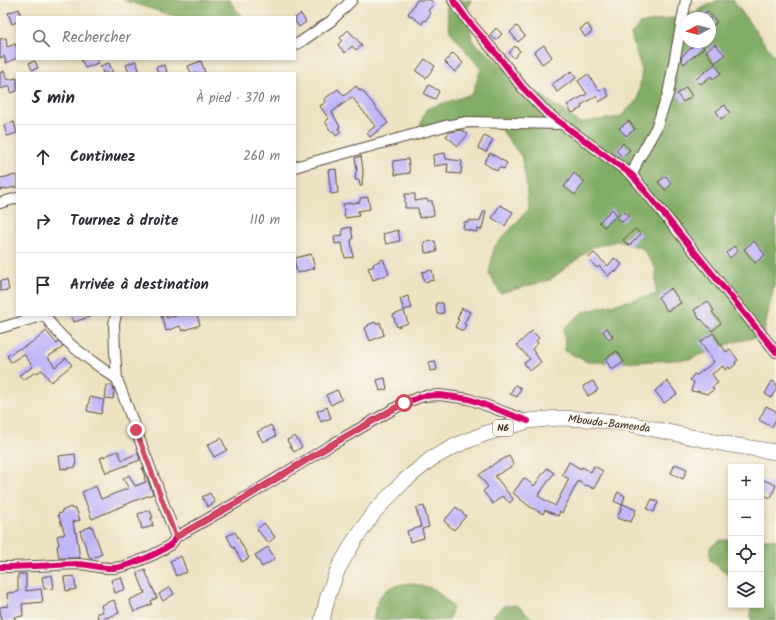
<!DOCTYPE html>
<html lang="fr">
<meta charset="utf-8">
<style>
:root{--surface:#fff;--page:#f2f2f3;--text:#2b2b33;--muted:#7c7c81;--line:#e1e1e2}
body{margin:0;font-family:Kalam,sans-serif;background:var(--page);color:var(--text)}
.controls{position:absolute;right:12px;bottom:12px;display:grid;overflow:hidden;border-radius:0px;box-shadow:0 2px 6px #0003}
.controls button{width:36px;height:36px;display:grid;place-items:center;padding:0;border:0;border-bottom:1px solid var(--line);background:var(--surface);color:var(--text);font:20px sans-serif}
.compass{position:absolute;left:680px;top:12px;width:36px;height:36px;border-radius:50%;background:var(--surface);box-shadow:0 2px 6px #0003;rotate:263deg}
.stop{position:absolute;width:12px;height:12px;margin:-9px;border:3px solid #d1495b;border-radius:50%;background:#fff}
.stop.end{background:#d1495b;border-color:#fff;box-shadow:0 1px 4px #0008}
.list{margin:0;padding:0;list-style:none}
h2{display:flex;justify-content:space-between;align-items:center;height:52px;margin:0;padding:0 16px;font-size:17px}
h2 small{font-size:13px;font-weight:400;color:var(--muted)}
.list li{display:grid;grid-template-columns:26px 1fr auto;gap:12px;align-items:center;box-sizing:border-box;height:64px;padding:0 16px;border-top:1px solid var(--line)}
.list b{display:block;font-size:15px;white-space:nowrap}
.list em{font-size:13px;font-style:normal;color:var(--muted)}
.icon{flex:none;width:22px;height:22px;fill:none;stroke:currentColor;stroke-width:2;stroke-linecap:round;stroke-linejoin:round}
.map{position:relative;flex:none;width:776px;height:620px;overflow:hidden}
.search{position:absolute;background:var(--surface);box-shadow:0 2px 6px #0003;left:16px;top:16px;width:280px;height:44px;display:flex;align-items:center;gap:10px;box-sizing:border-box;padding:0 14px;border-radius:0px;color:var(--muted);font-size:15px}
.panel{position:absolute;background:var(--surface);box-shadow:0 2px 6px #0003;left:16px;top:72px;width:280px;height:244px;border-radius:0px}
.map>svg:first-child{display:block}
</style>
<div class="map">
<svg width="776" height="620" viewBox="0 0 776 620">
<rect width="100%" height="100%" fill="#fbf7ec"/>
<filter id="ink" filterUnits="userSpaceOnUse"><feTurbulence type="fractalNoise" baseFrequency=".025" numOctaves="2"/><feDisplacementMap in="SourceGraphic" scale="8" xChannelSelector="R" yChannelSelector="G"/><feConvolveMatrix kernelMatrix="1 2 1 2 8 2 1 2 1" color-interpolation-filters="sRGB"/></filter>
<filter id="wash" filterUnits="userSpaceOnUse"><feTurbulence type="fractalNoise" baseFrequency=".012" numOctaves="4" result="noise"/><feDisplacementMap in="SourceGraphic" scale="16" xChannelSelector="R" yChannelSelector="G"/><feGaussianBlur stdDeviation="0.9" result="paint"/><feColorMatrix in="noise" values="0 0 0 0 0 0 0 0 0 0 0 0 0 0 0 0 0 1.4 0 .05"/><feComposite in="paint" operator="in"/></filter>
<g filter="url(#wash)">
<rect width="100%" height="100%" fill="#eee2c3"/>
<path fill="#81ac65" stroke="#5e6b42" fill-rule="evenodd" d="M123 0H229L242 17H177Z
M445 0H471L465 15 469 22 472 41 510 72 579 123 620 117 638 99 642 71 631 35 639 24 691 14 718 0H733L776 59V277L763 336 734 342 690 359 638 362H588L565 351 564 328 583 312 656 294V269L642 248 617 241 593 247 550 280 500 293 489 273 494 247 528 210 526 180 521 156 500 128 483 122 418 133 426 109 472 94 481 69 450 31ZM686 18H710V42H686Z
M761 539H771L776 540V620H751V605H761Z
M721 540H731V578L710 560V547Z
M410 583 435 589 453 607 449 620H373C379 593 382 587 410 583Z
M517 605 534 620H494V614L504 606Z"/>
<g id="blocks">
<path fill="#c1b5f9" d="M417 0H430L434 3 428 11 431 13 425 21 424 20 422 24 408 14Z
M19 9 21 17H17V22L12 24 8 13Z
M707 11 717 22 710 28V18H699Z
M301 14 306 22 299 27 295 21V18Z
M588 24 592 32 585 37 580 29Z
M517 26 525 36 518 42 510 32Z
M496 28 502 34 496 40 490 35Z
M348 30 362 45 356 50 352 46 345 53 338 45 342 40 340 38Z
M6 38 7 47 15 44 17 49V58L6 63 4 56 0 58V39Z
M698 42H700L704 48 684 64 681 60 682 56Z
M715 44 725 55 715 63 706 51Z
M544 45 552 57 542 64 534 52Z
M515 46 520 51 514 58 509 53Z
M453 53 463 63 455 72 445 62Z
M81 59H97L98 63 85 68Z
M425 59 435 66 426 78 416 71Z
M35 61 38 68 32 70 29 63Z
M136 61 140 73H129L126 65Z
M201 61 205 72 202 73H191L188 66Z
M109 63 113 73H103L100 66Z
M715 64 721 73 713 79 711 76 701 84 696 79Z
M165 65 167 73H158L156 67Z
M4 71 7 80 17 78V91L11 93 10 86 0 89V73Z
M572 71 576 78 557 92 552 84Z
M588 74 599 91 605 88 609 96 599 102 596 96 581 105 582 108 572 113 567 105 587 94 578 81Z
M429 85 439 91 435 99 424 94Z
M356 86 360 91 362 90 388 123 370 137 367 133 375 126 352 97 332 112 340 127 338 128 341 132 336 136 333 131 331 132 325 121 329 119 320 106 326 102 324 99 338 89 344 96Z
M686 87 692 96 683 102 677 94Z
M725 105 730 113 721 119 716 111Z
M629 121 635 129 626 136 619 128Z
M14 122 17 133 7 136 4 125Z
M462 130 468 134 458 146 446 136 450 132Z
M484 136 493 140 486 152 478 148Z
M623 143 630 150 622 157 616 150Z
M445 153 446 159 462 161 461 174 447 173 448 164 434 166 433 155Z
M490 153 507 163 504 169 499 167 497 171 484 163Z
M361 156 363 170 362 186H360L359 180H355L356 171H357L355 158Z
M408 159 410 173 395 175 393 161Z
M336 169 338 193 331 194 328 170Z
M574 173 585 182 575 195 564 187Z
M17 175V187L0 190V178Z
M666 176 672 184 665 190 658 182Z
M405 194H415V201L427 199 428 201H432L434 215 419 218 418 208H405Z
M368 197 370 209 358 211 359 216 345 218 343 204 360 202V198Z
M500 205 513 212 505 226 492 218Z
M612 209 617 215 604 227 599 222Z
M484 211H486L483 225 481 230 477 229V232L463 229 464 222H469V220L479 222Z
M623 211 629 216 622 222 617 217Z
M351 227 353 239 351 240 353 257 345 258 342 243 335 244 334 236 343 235 342 229Z
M635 229 641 234 629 246 623 240Z
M398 230 400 241 386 244 383 234Z
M435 241 437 252 425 253 424 242Z
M754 241 765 255 755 263 744 249Z
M734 246 738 251 730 258 726 253Z
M594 253 608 266 614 258 622 264 616 272 614 270 608 276 599 266 597 268 588 259Z
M311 254 315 268 297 273 295 264V258Z
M383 259 389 274 373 280 368 268 374 266 373 264Z
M432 270 434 280 424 282 422 272Z
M7 280 9 290 0 291V281Z
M671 288 681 303 667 311 658 297Z
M408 296 412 308 404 310 400 299Z
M708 301 714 311 712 312 721 323 712 331 701 319 700 320 694 310Z
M436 303H443L444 313 437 314Z
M462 308 470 312 464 324 466 325 463 331 455 327 459 319H457Z
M404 311 408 323 397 327 393 315Z
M71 315H91L92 316 74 322Z
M161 315H166L167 318 172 316 173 317 179 315H197L200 325 182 331 180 326 166 331Z
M375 322 376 324 380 322 384 335 370 341 365 328 368 326V325Z
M607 328 613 337 609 340 603 331Z
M46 331 57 344 59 342 63 347 58 351H57L48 357 55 367 66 358 72 365 51 382 42 370 37 373 36 372 23 380 19 375 33 367 24 354 11 362 7 356 20 348V349L36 340Z
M532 331 539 338 536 341 538 343 532 349 541 362 530 371 524 363 530 359 517 345Z
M713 333 726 352 730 349 738 360 735 362 736 364 730 369 729 367 725 370 723 366 712 374 718 383 712 387 714 390 707 394 697 391V392L691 391 694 382 690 380 694 374 697 375 714 362 700 342Z
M617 351 624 362 612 370 605 359Z
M435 361 437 370 430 371 429 362Z
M385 378 387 389 380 391 377 380Z
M593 381 598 390 588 396 583 386Z
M667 381 677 394 664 403 655 391Z
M772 381 776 383V390L771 398 765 394Z
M107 385 113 386 114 391 113 399 105 398Z
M515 385 521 388 517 397 510 394Z
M337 390 342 399 331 405 326 395Z
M90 397 104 400 101 414 87 411Z
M766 406 776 411V419L772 427 759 420Z
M327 407 331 418 321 422 317 411Z
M271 425 276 436 263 442 257 432Z
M295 436 302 447 294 452 287 440Z
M221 438 227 450 214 457 207 445Z
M118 451 122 460 138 453 140 460 106 473 100 458Z
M75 454 76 467 65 469V468L61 469 59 456Z
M509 456 514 465 495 476 513 499 510 503 502 496 493 504 483 491 488 487 479 475 498 461V462Z
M569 462 581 469 582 467 591 472 594 466 603 471 594 489 587 485 586 486 578 481 562 513 560 511 558 516 545 510 543 514 529 506 513 493 524 478 534 486 547 468 554 473 538 496 555 506 569 479 562 475Z
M675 464 687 469 683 479 671 473Z
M143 467 153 494 134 501 92 519 82 492 96 486 101 499 129 488 123 479 129 475 135 486 146 482 144 478 145 477 142 468Z
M761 479 776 485 771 498 761 494Z
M618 492 625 496 622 505 614 501Z
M210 493 215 502 208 507 202 497Z
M652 499 658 502 654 512 647 509Z
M623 504 636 510 631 522 626 520V521L617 518Z
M424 506 429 527 422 529 424 538 410 542 407 531 421 527 416 508Z
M71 507 72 509 76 508 80 520 73 522 75 533 76 532 80 558H59L57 546 59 545 57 536 65 534 58 514 62 513 61 511Z
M456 507 466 516 454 530 444 521Z
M150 510 153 518H151L153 526 142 529 138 514Z
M264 523 275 537 268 543 257 529Z
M92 526 102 554 90 559 80 531Z
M235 532 249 558 242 562 234 547 233 548 227 536Z
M268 547 275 559 262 567 255 555Z
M181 556 187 572 176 576 170 561Z
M145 570 157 598 151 601 152 604 134 612 129 600 145 593 137 573Z
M18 574H26V591L41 589 43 602 22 604 23 616 14 617 15 620H1L0 607 8 606 7 593 18 592Z
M52 575 54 588 44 589 42 577Z
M74 576 76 589 66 591 64 577Z
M121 577 125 589 115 593 111 580Z
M170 587 174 594 163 601 159 594Z
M114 600 119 613 103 619V620H98L97 613 103 612 101 605Z"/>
</g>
</g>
<g filter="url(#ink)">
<use href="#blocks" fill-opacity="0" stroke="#564637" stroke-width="1"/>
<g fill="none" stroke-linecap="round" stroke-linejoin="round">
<g stroke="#564637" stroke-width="12">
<path id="minor" d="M453 0 469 22 499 57 522 87 547 113 632 175 776 352
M295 45 299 43 331 21 352 0
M295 167 305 164 445 126 467 122 561 124
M632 175 637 162 656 128 668 94 686 0
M0 203 17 198
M116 315 114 324 115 351 117 379 176 537
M0 328 45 315C59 340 93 362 117 379
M0 567C26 567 51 565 77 564 89 564 101 569 114 568 127 567 161 553 171 544 173 543 174 539 176 537L243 499 331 445 404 403 423 396 440 395 469 399 528 421"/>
</g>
<g stroke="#564637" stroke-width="16">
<path id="highway" d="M322 620 328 596 338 569 354 541 375 511 404 481 431 459 455 446 484 434 528 421 558 418 586 419 625 423 725 444 776 452"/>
</g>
<use href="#minor" stroke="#fff" stroke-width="10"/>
<use href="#highway" stroke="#fff" stroke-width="15"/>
<g stroke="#fbf7ec" stroke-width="8">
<path id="cycleway" d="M453 0 469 22 499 57 522 87 547 113 632 175 776 352
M0 567C26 567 51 565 77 564 89 564 101 569 114 568 127 567 161 553 171 544 173 543 174 539 176 537L243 499 331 445 404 403 423 396 440 395 469 399 528 421"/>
</g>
<use href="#cycleway" stroke="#d6006c" stroke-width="6"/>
</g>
</g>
<g fill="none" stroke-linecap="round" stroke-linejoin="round" filter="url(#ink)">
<path stroke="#d1495b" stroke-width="5" d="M136 430 176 537 242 500 331 445 404 403"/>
</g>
<g text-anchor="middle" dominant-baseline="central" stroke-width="3" stroke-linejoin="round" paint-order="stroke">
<rect fill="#fbf7ec" stroke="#75685c" stroke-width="1" x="493" y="420" width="20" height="16" rx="3"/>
<g font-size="10" font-weight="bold" fill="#3b2a1e">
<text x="503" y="428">N6</text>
</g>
<g font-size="11" fill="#3b2a1e" stroke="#fbf7ec">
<text transform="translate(609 424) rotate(7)">Mbouda-Bamenda</text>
</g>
</g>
</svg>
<div class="controls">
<button>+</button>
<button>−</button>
<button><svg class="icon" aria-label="locate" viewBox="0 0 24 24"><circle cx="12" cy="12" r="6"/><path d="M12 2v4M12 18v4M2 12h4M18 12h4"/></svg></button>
<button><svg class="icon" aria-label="layers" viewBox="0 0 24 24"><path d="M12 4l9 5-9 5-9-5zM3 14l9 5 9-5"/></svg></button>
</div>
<svg class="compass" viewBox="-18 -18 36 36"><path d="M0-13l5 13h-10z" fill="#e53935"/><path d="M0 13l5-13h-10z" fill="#7c7c81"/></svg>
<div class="stop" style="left:404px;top:403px"></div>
<div class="stop end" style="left:136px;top:430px"></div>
<div class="search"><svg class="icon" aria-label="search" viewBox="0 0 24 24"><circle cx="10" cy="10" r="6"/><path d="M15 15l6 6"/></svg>Rechercher</div>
<section class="panel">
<h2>5 min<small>À pied · 370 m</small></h2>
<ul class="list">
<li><svg class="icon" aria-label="ahead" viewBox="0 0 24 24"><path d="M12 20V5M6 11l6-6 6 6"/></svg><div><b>Continuez</b></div><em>260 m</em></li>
<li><svg class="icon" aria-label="right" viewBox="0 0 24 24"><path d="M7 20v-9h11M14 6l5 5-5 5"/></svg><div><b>Tournez à droite</b></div><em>110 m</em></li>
<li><svg class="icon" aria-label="arrive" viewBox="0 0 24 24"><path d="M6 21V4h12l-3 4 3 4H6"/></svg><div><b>Arrivée à destination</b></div></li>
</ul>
</section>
</div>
